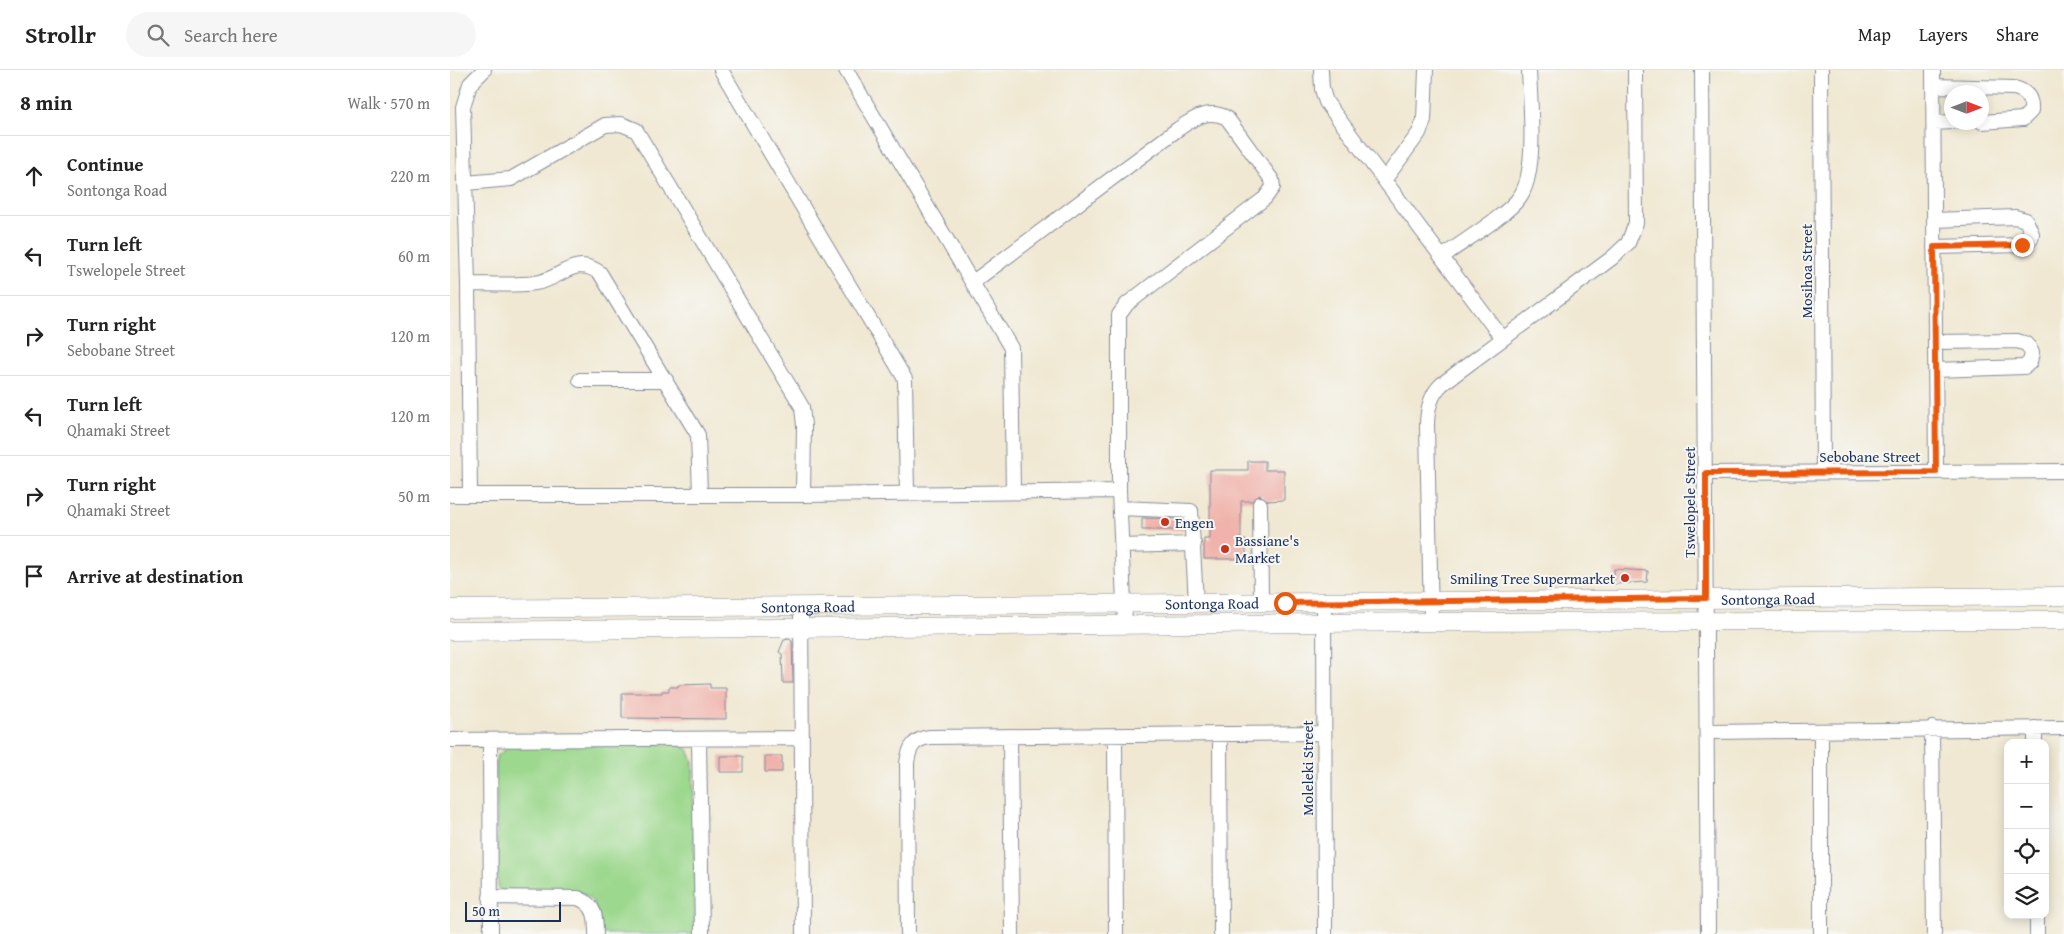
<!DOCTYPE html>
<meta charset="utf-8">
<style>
:root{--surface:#fff;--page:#f6f6f6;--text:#222;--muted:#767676;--line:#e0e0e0}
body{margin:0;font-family:"Gentium Book Plus",serif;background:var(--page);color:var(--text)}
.controls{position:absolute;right:15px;bottom:15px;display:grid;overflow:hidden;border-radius:10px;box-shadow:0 2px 12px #0003}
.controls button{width:45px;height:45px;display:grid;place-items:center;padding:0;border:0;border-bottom:1px solid var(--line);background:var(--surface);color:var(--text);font:25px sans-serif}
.compass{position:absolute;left:1494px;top:15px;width:45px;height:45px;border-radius:50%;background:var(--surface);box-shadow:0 2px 12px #0003;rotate:90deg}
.scale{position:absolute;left:15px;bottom:12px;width:96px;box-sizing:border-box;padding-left:5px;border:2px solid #1b2f5e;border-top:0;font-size:14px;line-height:18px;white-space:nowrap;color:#1b2f5e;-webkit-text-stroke:4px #f6f6f2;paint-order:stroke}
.stop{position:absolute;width:15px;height:15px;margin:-11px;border:4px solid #ea580c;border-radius:50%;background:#fff}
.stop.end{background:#ea580c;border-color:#fff;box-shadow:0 1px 5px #0008}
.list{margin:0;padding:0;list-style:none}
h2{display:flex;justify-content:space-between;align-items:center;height:65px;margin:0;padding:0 20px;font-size:21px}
h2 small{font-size:16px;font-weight:400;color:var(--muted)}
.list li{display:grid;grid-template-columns:32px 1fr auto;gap:15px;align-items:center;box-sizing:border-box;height:80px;padding:0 20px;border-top:1px solid var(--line)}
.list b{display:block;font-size:19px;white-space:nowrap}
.list p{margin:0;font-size:16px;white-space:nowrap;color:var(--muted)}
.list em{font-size:16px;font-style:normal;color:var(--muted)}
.icon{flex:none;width:28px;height:28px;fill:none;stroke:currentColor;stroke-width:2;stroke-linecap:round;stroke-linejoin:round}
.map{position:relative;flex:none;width:1614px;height:864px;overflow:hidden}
header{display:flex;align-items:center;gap:30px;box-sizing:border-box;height:70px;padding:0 25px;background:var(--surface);border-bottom:1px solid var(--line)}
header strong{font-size:24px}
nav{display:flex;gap:28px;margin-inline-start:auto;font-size:18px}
.search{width:350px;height:45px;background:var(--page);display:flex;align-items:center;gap:12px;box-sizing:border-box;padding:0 18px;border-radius:28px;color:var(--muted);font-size:19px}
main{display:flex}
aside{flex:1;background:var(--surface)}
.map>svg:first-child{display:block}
</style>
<header>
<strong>Strollr</strong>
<div class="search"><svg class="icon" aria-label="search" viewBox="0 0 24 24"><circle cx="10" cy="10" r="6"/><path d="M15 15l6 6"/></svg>Search here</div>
<nav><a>Map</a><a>Layers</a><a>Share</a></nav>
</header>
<main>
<aside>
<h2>8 min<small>Walk · 570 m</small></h2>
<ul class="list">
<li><svg class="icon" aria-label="ahead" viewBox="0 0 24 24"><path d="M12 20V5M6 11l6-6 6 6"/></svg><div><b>Continue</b><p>Sontonga Road</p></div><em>220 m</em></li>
<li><svg class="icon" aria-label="left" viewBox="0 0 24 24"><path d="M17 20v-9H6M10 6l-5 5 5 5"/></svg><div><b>Turn left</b><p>Tswelopele Street</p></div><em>60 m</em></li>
<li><svg class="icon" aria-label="right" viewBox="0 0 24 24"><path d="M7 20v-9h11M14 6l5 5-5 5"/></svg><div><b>Turn right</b><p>Sebobane Street</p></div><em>120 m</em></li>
<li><svg class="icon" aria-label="left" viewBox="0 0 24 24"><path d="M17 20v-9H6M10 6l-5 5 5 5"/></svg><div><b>Turn left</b><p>Qhamaki Street</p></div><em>120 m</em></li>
<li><svg class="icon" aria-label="right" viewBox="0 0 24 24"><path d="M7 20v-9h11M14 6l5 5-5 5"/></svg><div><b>Turn right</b><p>Qhamaki Street</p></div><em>50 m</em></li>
<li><svg class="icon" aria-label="arrive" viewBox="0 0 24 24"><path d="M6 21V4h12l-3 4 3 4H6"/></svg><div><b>Arrive at destination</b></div></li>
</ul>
</aside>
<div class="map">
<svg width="1614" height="864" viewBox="0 0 1614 864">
<rect width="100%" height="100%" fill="#f6f6f2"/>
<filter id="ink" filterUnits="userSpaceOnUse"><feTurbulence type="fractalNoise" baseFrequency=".02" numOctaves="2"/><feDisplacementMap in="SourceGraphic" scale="10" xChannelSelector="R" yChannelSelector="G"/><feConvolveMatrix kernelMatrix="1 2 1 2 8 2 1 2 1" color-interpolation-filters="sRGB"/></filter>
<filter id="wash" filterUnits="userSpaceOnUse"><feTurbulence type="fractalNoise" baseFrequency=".0096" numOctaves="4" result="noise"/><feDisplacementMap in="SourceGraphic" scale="20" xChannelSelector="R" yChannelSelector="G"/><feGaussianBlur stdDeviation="1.12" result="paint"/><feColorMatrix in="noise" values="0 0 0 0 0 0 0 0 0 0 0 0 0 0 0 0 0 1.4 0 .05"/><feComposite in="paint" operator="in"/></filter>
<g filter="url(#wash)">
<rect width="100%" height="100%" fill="#f0e8d2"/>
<path fill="#9cd88d" stroke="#5c8476" d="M228 674 238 679 243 692 245 864H151C148 847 149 830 131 823L51 822 48 820 46 687 60 675Z"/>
<g id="blocks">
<path fill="#f0b2aa" d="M798 391H815V400H834V430L818 431 810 425 802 431H791V470H796V489H754V469H760V400H798Z
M692 448 733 449V460H692Z
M1164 499 1198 501 1197 512 1164 514Z
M339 569 342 571 343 613H333L332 584 329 582 334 570Z
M260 614V618H276V649L172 648V623H212V621H219V617H228V615Z
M270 686H293V702H270Z
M315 686H332V702H315Z"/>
</g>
</g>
<g filter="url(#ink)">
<use href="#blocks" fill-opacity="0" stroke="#868c98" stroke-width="1"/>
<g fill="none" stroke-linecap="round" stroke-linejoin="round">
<g stroke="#868c98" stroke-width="16">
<path id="minor" d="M271 0 455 309 457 423
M396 0 561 278 563 421
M871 0 872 19 876 32 1052 268
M1252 0 1258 864
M1371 0 1373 402
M1483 0 1486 402
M1483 16 1564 18C1577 21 1582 28 1581 41L1573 49 1532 52
M1484 53 1502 52
M935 109 969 63 974 50 976 0
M16 113 61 109 155 55 171 54 186 60 352 337 354 356 353 425
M1484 150 1565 147 1576 150 1582 164 1581 169 1572 175 1484 177
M992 187C1012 172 1056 146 1069 128 1088 104 1080 32 1079 0
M523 212 728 59C744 48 759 38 777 48L822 110 823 117 815 128 677 234 669 245V421L675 554
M18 214C40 214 63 216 85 213 111 210 123 184 150 203L248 365 250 424
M1485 272 1567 271 1577 274 1582 283 1580 292 1574 297 1485 300
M130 310H216
M1255 403 1614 401
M0 425H353L669 421
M20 425 18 214 13 37 20 14 34 0
M810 434 811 533
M670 438 741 441 746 533
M672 476 744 474
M874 532 875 864
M351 535 353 864
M981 552 977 356C977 340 980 325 992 314L1162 188 1178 173 1186 153 1185 0
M1482 658 1484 864
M1585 658V673
M1258 662 1614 658
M770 665 771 864
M560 666 562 864
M665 666 666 864
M249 669 252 864
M0 670 351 668
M40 671 41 864
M40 827 128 828C146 835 146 848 146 864
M1587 845V864
M458 864 457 693C459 677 464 669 480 667L873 663
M1371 864V661"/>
</g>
<g stroke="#868c98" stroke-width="19">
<g id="major">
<path id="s1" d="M0 539 1614 526"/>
<path d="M0 561 981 552 1614 550"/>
</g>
</g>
<use href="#minor" stroke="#fff" stroke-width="14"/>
<use href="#major" stroke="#fff" stroke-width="18"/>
</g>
</g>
<g fill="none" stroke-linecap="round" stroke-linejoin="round" filter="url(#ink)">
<path stroke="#ea580c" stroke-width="6" d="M835 533 1256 528V403L1486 402 1484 177 1572 175"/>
</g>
<g fill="#c8321e" stroke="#f6f6f2" stroke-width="2">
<circle cx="715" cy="452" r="5"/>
<circle cx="775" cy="479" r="5"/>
<circle cx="1175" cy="508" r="5"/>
</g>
<g text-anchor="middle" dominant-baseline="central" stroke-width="4" stroke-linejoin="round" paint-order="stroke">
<g font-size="15" fill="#1b2f5e" stroke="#f6f6f2">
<text transform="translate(1356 201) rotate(-90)">Mosihoa Street</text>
<text x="1420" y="386">Sebobane Street</text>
<text transform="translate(1239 432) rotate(-90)">Tswelopele Street</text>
<text stroke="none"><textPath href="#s1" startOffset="1318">Sontonga Road</textPath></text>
<text stroke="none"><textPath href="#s1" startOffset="762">Sontonga Road</textPath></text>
<text stroke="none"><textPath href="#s1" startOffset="358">Sontonga Road</textPath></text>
<text transform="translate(857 698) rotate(-90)">Moleleki Street</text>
</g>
<g font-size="15" fill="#1b2f5e" stroke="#f6f6f2" text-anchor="start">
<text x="725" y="452">Engen</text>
<text x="785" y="470">Bassiane's<tspan x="785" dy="17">Market</tspan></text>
<text x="1165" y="508" text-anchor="end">Smiling Tree Supermarket</text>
</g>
</g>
</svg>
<div class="controls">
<button>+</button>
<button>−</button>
<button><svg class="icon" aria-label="locate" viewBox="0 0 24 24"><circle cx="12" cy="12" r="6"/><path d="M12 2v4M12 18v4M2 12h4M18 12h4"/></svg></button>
<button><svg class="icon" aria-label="layers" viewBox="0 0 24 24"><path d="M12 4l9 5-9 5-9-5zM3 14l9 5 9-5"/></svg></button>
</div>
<svg class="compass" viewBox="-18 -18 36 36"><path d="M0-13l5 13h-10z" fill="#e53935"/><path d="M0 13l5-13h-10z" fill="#767676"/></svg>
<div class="scale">50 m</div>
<div class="stop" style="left:835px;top:533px"></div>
<div class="stop end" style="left:1572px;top:175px"></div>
</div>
</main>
